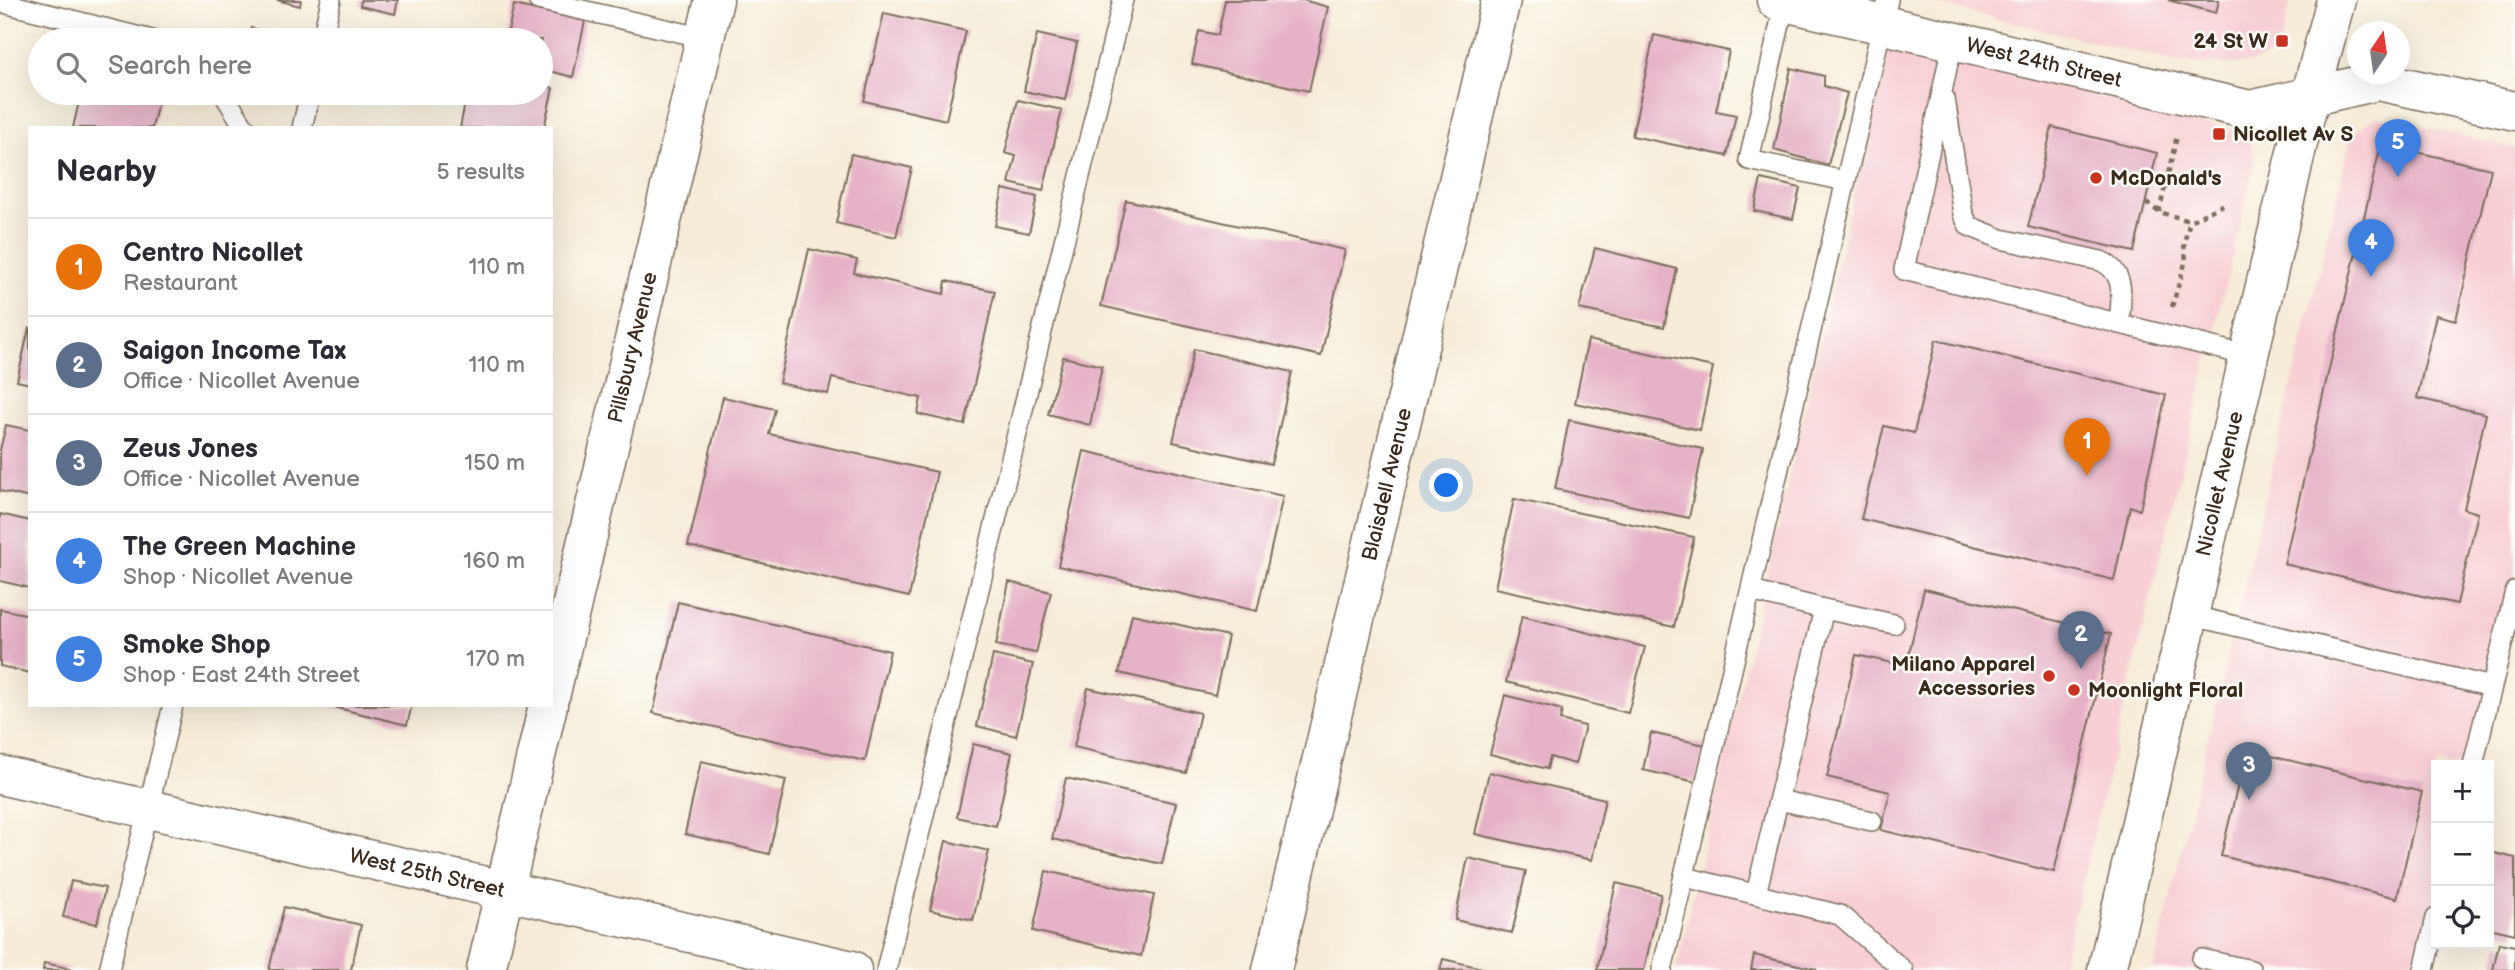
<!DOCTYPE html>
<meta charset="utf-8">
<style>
:root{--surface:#fff;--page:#f7f7f7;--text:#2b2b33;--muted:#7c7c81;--line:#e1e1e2;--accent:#b45309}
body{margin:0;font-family:"Balsamiq Sans",sans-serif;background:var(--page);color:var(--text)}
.controls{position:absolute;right:21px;bottom:21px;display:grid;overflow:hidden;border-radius:0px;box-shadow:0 7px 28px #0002}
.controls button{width:63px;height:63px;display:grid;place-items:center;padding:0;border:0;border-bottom:2px solid var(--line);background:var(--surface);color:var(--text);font:35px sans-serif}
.compass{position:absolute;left:2347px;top:21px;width:63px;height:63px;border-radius:50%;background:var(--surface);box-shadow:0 7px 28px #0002;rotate:13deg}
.you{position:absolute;left:1447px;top:486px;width:24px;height:24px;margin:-18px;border:5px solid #fff;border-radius:50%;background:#1a73e8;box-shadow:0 0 0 10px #1a73e833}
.badge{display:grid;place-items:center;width:46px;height:46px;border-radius:50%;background:var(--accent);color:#fff;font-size:23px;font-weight:700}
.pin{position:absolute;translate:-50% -58px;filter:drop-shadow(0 2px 4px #0008)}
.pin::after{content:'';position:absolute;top:37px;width:24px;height:21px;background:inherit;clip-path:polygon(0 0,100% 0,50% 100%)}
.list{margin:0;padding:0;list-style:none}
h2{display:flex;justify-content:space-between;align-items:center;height:91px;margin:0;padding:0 28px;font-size:30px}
h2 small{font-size:23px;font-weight:400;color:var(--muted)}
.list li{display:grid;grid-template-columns:46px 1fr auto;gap:21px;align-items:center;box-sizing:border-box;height:98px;padding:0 28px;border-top:2px solid var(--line)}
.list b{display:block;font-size:26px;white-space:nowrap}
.list p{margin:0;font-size:23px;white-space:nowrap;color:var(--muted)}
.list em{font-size:23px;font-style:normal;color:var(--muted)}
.icon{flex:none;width:38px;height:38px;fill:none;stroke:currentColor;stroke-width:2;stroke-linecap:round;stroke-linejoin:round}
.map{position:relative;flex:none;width:2515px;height:970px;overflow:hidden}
.search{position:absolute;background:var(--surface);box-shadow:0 7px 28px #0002;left:28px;top:28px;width:525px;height:77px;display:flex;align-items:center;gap:18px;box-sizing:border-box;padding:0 24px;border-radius:38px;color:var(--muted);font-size:26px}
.panel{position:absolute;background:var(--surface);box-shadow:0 7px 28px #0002;left:28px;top:126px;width:525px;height:581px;border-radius:0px}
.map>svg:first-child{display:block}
</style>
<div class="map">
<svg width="2515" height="970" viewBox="0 0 2515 970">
<rect width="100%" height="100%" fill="#fdfcf7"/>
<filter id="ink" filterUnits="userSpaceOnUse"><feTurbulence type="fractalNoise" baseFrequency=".0143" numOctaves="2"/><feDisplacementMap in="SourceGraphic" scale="14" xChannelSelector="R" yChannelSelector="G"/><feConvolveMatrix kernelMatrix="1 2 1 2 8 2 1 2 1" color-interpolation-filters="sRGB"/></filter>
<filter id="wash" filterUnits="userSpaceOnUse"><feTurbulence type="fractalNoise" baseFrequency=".00686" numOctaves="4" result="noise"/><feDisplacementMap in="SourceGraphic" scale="28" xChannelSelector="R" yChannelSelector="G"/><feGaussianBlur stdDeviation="1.57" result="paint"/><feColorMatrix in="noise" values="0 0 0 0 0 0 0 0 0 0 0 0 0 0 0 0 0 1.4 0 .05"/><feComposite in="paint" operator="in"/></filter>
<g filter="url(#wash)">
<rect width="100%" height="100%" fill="#f6ecd8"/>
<path fill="#f7cfd4" d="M1919 0H2291L2283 36 2274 53 2250 64 2182 63Z
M1888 44 2238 131 2251 145 2255 162 2061 970H1676Z
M2375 116 2515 148V576L2471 765H2436V918L2424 970H2153L2351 136Z"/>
<g id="blocks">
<path fill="#e6b2c7" d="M277 0H301L300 6Z
M361 0H398L395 14 360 6Z
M1225 0H1303L1328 7 1309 91 1192 64 1199 31 1218 35Z
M2168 0H2219L2216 13Z
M514 5 585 21 573 77 541 69V40H506Z
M884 13 966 31 946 120 864 101Z
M251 28 301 39V40H248Z
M343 34 365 39 364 40H341Z
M1037 34 1077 43 1065 100 1024 91Z
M1654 35 1729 51 1716 111 1736 115 1727 156 1632 136Z
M1791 68 1824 76V86L1847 93 1828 165 1774 150Z
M541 85 553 88 544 128H460L467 93H541Z
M81 93H160L152 128H73Z
M1018 100 1062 110 1043 191 1009 183 1016 156 1005 153Z
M2052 127 2157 153 2134 252 2028 227Z
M2381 144 2491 169 2456 320 2436 315 2417 398 2486 414 2464 509 2478 513 2457 604 2284 564Z
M851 154 912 168 896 237 836 223Z
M1761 179 1800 188 1793 219 1754 211Z
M1003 189 1037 197 1029 233 995 226Z
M1126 200 1345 250 1321 356 1101 306Z
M1595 248 1677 269 1664 327 1579 309Z
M809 249 857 260 854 273 944 294 946 281 995 291 965 425 918 414 921 398 832 378 828 394 779 383Z
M29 328H30V384L17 381Z
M1588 340 1713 367 1700 430 1575 403Z
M1936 340 2166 395 2140 510 2130 506 2114 580 1861 519 1884 426 1914 433Z
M1194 349 1292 372 1271 464 1173 442Z
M1063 357 1102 366 1090 425 1048 414Z
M723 397 775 409 769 434 937 472 909 597 688 546Z
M1569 420 1703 449 1689 518 1555 489Z
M6 425 30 430V498L0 491V450Z
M1084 451 1283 496 1257 611 1058 566Z
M1514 499 1694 537 1674 627 1495 588Z
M0 514 30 521V588L0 581Z
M1009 582 1051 592 1036 653 996 645Z
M1924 589 2111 634 2054 872 1881 830 1890 792 1827 777 1856 655 1906 666Z
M678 602 890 651 865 761 653 713Z
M0 609 30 615V673L0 666Z
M1132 614 1228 636 1215 695 1119 673Z
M1522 616 1645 647 1628 713 1506 682Z
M993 655 1033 664 1016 736 977 726Z
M1088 688 1200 713 1186 773 1074 747Z
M1505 695 1562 710 1560 720 1585 726 1575 764 1550 757 1547 769 1490 754Z
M325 705H412L407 725Z
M1651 733 1705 745 1696 782 1643 770Z
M973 744 1012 753 996 826 957 817Z
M2246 750 2422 792 2397 898 2221 856Z
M701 761 786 780 769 854 685 834Z
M1489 772 1605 799 1592 860 1475 834Z
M1066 778 1176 803 1162 864 1052 839Z
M946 841 989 851 973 920 930 910Z
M2490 852 2515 858V934L2489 928Z
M1468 858 1526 871 1512 933 1455 920Z
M1046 871 1154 895 1141 956 1033 931Z
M71 881 105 888 97 924 63 917Z
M1616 883 1661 894 1644 970H1597Z
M284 907 361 925 351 970H269Z
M2499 943 2515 946V970H2493Z
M1754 955 1816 969V970H1751Z
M1443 959 1486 969V970H1440Z
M44 963 72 969V970H43Z"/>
</g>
</g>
<g filter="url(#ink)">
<use href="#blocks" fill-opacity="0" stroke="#7c6e5f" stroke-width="2"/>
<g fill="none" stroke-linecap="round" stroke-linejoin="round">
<g stroke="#7c6e5f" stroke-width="22">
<path id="service" d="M538 0 705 38
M0 2 152 40
M1785 2 1749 160 1845 181
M322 40 331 0
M1953 40 1904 270 2249 356
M223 93 245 128
M1945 99 1963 214 1969 226 2001 239 2101 261C2127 273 2121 299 2119 324
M302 128 310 93
M1751 591 1824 609 1756 894
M1824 609 1894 624
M2189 615 2492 687
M2473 765 2515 591
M1779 800 1872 821
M1685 877 1840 915 1903 970
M2202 959 2251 970
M109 970 173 705
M886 970 1123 0
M1662 970 1888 0
M2424 970 2436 918"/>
</g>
<g stroke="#7c6e5f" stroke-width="41">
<g id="minor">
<path id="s1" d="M551 693 714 0"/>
<path id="s2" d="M0 775 852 970"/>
<path d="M486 970 548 705"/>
</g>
</g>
<g stroke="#7c6e5f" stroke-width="41">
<g id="tertiary">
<path id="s3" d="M1776 0 2250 110 2378 81 2515 111"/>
<path id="s4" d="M1272 970 1501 0"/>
<path id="s5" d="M2107 970 2299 139 2336 0"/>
</g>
</g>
<path stroke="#7c6e5f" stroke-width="4.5" stroke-dasharray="5 5" stroke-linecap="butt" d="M2146 203 2159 212 2190 221 2227 203
M2159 212 2177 136
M2172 307 2186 260 2184 243 2190 221"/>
<use href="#service" stroke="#fff" stroke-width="19"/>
<use href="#minor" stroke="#fff" stroke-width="38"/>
<use href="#tertiary" stroke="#fff" stroke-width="38"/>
</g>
</g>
<g fill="#c8321e" stroke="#fdfcf7" stroke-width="2.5">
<rect x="2275" y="34" width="14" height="14" rx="3.5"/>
<rect x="2212" y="127" width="14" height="14" rx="3.5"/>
<circle cx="2096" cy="178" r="7"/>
<circle cx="2049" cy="676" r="7"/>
<circle cx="2074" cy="690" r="7"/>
</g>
<g text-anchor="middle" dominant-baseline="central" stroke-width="5" stroke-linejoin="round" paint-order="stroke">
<g font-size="21" font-weight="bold" fill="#3b2a1e" stroke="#fdfcf7" text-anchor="start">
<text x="2268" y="41" text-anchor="end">24 St W</text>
<text x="2233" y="134">Nicollet Av S</text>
<text x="2110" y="178">McDonald's</text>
<text x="2035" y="664" text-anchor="end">Milano Apparel<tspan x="2035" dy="24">Accessories</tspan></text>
<text x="2088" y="690">Moonlight Floral</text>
</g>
<g font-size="21" fill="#3b2a1e" stroke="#fdfcf7">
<text stroke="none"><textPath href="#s3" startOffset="275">West 24th Street</textPath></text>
<text stroke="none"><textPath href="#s1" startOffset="355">Pillsbury Avenue</textPath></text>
<text stroke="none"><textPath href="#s4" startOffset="499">Blaisdell Avenue</textPath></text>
<text stroke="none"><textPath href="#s5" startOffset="499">Nicollet Avenue</textPath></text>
<text stroke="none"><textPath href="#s2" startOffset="438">West 25th Street</textPath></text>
</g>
</g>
</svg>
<div class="controls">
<button>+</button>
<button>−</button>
<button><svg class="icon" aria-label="locate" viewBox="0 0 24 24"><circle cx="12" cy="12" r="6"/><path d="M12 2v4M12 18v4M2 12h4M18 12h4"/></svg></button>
</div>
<svg class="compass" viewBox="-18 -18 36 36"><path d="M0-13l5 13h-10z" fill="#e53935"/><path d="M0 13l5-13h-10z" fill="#7c7c81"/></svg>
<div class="you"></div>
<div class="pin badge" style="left:2087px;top:476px;background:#e8710a">1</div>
<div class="pin badge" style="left:2081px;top:669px;background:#5c6f8a">2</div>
<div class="pin badge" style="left:2249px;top:800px;background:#5c6f8a">3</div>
<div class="pin badge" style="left:2371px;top:277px;background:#3f7fe0">4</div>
<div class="pin badge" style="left:2398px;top:177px;background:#3f7fe0">5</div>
<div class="search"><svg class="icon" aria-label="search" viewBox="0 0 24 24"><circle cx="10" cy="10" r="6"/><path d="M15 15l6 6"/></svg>Search here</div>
<section class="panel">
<h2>Nearby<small>5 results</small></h2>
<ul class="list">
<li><span class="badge" style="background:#e8710a">1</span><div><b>Centro Nicollet</b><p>Restaurant</p></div><em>110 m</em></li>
<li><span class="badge" style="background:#5c6f8a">2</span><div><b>Saigon Income Tax</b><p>Office · Nicollet Avenue</p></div><em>110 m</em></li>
<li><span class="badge" style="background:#5c6f8a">3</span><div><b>Zeus Jones</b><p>Office · Nicollet Avenue</p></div><em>150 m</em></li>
<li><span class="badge" style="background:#3f7fe0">4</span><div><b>The Green Machine</b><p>Shop · Nicollet Avenue</p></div><em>160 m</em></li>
<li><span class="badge" style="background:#3f7fe0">5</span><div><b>Smoke Shop</b><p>Shop · East 24th Street</p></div><em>170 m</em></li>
</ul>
</section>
</div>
